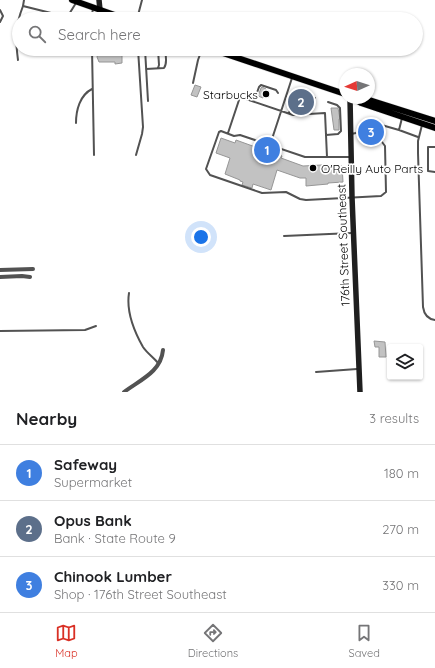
<!DOCTYPE html>
<meta charset="utf-8">
<style>
:root{--surface:#fff;--page:#f6f6f6;--text:#202124;--muted:#757577;--line:#e0e0e0;--accent:#d93025}
body{margin:0;font-family:Quicksand,sans-serif;background:var(--page);color:var(--text)}
.controls{position:absolute;right:12px;bottom:12px;display:grid;overflow:hidden;border-radius:4px;box-shadow:0 1px 3px #0004}
.controls button{width:36px;height:36px;display:grid;place-items:center;padding:0;border:0;border-bottom:1px solid var(--line);background:var(--surface);color:var(--text);font:20px sans-serif}
.compass{position:absolute;left:339px;top:68px;width:36px;height:36px;border-radius:50%;background:var(--surface);box-shadow:0 1px 3px #0004;rotate:267deg}
.you{position:absolute;left:201px;top:237px;width:14px;height:14px;margin:-10px;border:3px solid #fff;border-radius:50%;background:#1a73e8;box-shadow:0 0 0 6px #1a73e833}
.badge{display:grid;place-items:center;width:26px;height:26px;border-radius:50%;background:var(--accent);color:#fff;font-size:13px;font-weight:700}
.pin{position:absolute;translate:-50% -50%;border:2px solid #fff;box-shadow:0 1px 4px #0006}
.list{margin:0;padding:0;list-style:none}
h2{display:flex;justify-content:space-between;align-items:center;height:52px;margin:0;padding:0 16px;font-size:17px}
h2 small{font-size:13px;font-weight:400;color:var(--muted)}
.list li{display:grid;grid-template-columns:26px 1fr auto;gap:12px;align-items:center;box-sizing:border-box;height:56px;padding:0 16px;border-top:1px solid var(--line)}
.list b{display:block;font-size:15px;white-space:nowrap}
.list p{margin:0;font-size:13px;white-space:nowrap;color:var(--muted)}
.list em{font-size:13px;font-style:normal;color:var(--muted)}
.icon{flex:none;width:22px;height:22px;fill:none;stroke:currentColor;stroke-width:2;stroke-linecap:round;stroke-linejoin:round}
.map{position:relative;flex:none;width:435px;height:392px;overflow:hidden}
.search{position:absolute;background:var(--surface);box-shadow:0 1px 3px #0004;left:12px;right:12px;top:12px;height:44px;display:flex;align-items:center;gap:10px;box-sizing:border-box;padding:0 14px;border-radius:22px;color:var(--muted);font-size:15px}
.sheet{height:220px;background:var(--surface)}
nav{display:flex;justify-content:space-around;align-items:center;box-sizing:border-box;height:56px;border-top:1px solid var(--line);background:var(--surface);font-size:11px;color:var(--muted)}
nav a{display:grid;justify-items:center;gap:2px}
nav .on{color:var(--accent)}
.map>svg:first-child{display:block}
</style>
<div class="map">
<svg width="435" height="392" viewBox="0 0 435 392">
<rect width="100%" height="100%" fill="#fff"/>
<path fill="#c2c2c2" stroke="#969696" d="M108 49H122V63L115 64V62H99L97 57 98 53H112Z
M195 85 201 87 197 97 191 95Z
M262 87 266 89V90L263 98 258 96 261 88Z
M298 98 307 101 305 109 295 106Z
M331 108H338L340 119H339V130H334Z
M221 138 235 143 236 140 258 148 259 146 271 150V152L282 156 281 158 303 166 322 165 323 167 342 166 343 182 328 183V184L306 186V178H300L277 170 271 190 253 184 252 188 242 185 243 182 240 181V180L225 174 230 158 216 153Z
M374 341 385 342 386 357H379V347H375Z"/>
<g fill="none" stroke-linecap="round" stroke-linejoin="round">
<g stroke="#dbdbdb" stroke-width="7">
<path id="primary" d="M72 0 126 19
M211 49 345 94
M353 98 361 103 435 128
M363 98 435 121"/>
</g>
<path stroke="#525252" stroke-width="2" d="M24 0 23 6 67 17
M0 10 3 16 0 22
M66 19 76 3
M91 19 93 9
M102 19V12
M137 19 142 0
M92 49 94 155
M145 49 148 101
M158 49 159 65 158 68
M18 60C15 37 15 27 23 6
M146 69 164 68C167 64 166 56 165 51L161 49
M193 83 198 60 202 49
M254 101 259 87 261 85 276 90 278 93
M289 113 297 95 304 94 315 98
M76 123C76 110 80 95 92 89
M422 125 418 141V153L423 307C424 314 428 319 435 320
M399 130 418 137
M228 133 240 97 293 115 325 113 327 157
M351 134 356 133C361 128 363 122 371 122L399 130 402 118
M326 135 338 134 341 131 340 108 337 105 328 102
M270 145 292 78
M435 147H428V171L435 172
M136 155 142 134 143 127 138 49
M350 157H305L240 135 234 136 221 131 219 132 206 169 210 175 262 193 286 192 300 199 306 200 381 196 386 192 385 146 379 138 383 126
M284 236 352 233
M129 293C126 312 134 331 143 347 147 353 154 358 158 363
M0 331 85 330 96 326
M316 372 357 369"/>
<path stroke="#525252" stroke-width="4" d="M0 270 33 269
M0 277 22 276 30 277
M124 392C140 380 161 372 163 350"/>
<path stroke="#1f1f1f" stroke-width="5.5" d="M99 0 100 10
M350 98 352 197 360 392"/>
<use href="#primary" stroke="#000" stroke-width="6"/>
</g>
<g fill="#000" stroke="#fff" stroke-width="1.5">
<circle cx="266" cy="94" r="4"/>
<circle cx="313" cy="168" r="4"/>
</g>
<g text-anchor="middle" dominant-baseline="central" stroke-width="3.5" stroke-linejoin="round" paint-order="stroke">
<g font-size="12" fill="#000" stroke="#fff" text-anchor="end">
<text x="258" y="94">Starbucks</text>
<text x="321" y="168" text-anchor="start">O'Reilly Auto Parts</text>
</g>
<g font-size="12" fill="#000" stroke="#fff">
<text transform="translate(343 245) rotate(-92)">176th Street Southeast</text>
</g>
</g>
</svg>
<div class="controls">
<button><svg class="icon" aria-label="layers" viewBox="0 0 24 24"><path d="M12 4l9 5-9 5-9-5zM3 14l9 5 9-5"/></svg></button>
</div>
<svg class="compass" viewBox="-18 -18 36 36"><path d="M0-13l5 13h-10z" fill="#e53935"/><path d="M0 13l5-13h-10z" fill="#757577"/></svg>
<div class="you"></div>
<div class="pin badge" style="left:267px;top:150px;background:#3f7fe0">1</div>
<div class="pin badge" style="left:301px;top:102px;background:#5c6f8a">2</div>
<div class="pin badge" style="left:371px;top:132px;background:#3f7fe0">3</div>
<div class="search"><svg class="icon" aria-label="search" viewBox="0 0 24 24"><circle cx="10" cy="10" r="6"/><path d="M15 15l6 6"/></svg>Search here</div>
</div>
<section class="sheet">
<h2>Nearby<small>3 results</small></h2>
<ul class="list">
<li><span class="badge" style="background:#3f7fe0">1</span><div><b>Safeway</b><p>Supermarket</p></div><em>180 m</em></li>
<li><span class="badge" style="background:#5c6f8a">2</span><div><b>Opus Bank</b><p>Bank · State Route 9</p></div><em>270 m</em></li>
<li><span class="badge" style="background:#3f7fe0">3</span><div><b>Chinook Lumber</b><p>Shop · 176th Street Southeast</p></div><em>330 m</em></li>
</ul>
</section>
<nav>
<a class="on"><svg class="icon" aria-label="map" viewBox="0 0 24 24"><path d="M3 6l6-2 6 2 6-2v14l-6 2-6-2-6 2zM9 4v14M15 6v14"/></svg>Map</a>
<a><svg class="icon" aria-label="directions" viewBox="0 0 24 24"><path d="M12 3l9 9-9 9-9-9zM9 14v-3h6M13 9l2 2-2 2"/></svg>Directions</a>
<a><svg class="icon" aria-label="saved" viewBox="0 0 24 24"><path d="M7 4h10v16l-5-4-5 4z"/></svg>Saved</a>
</nav>
